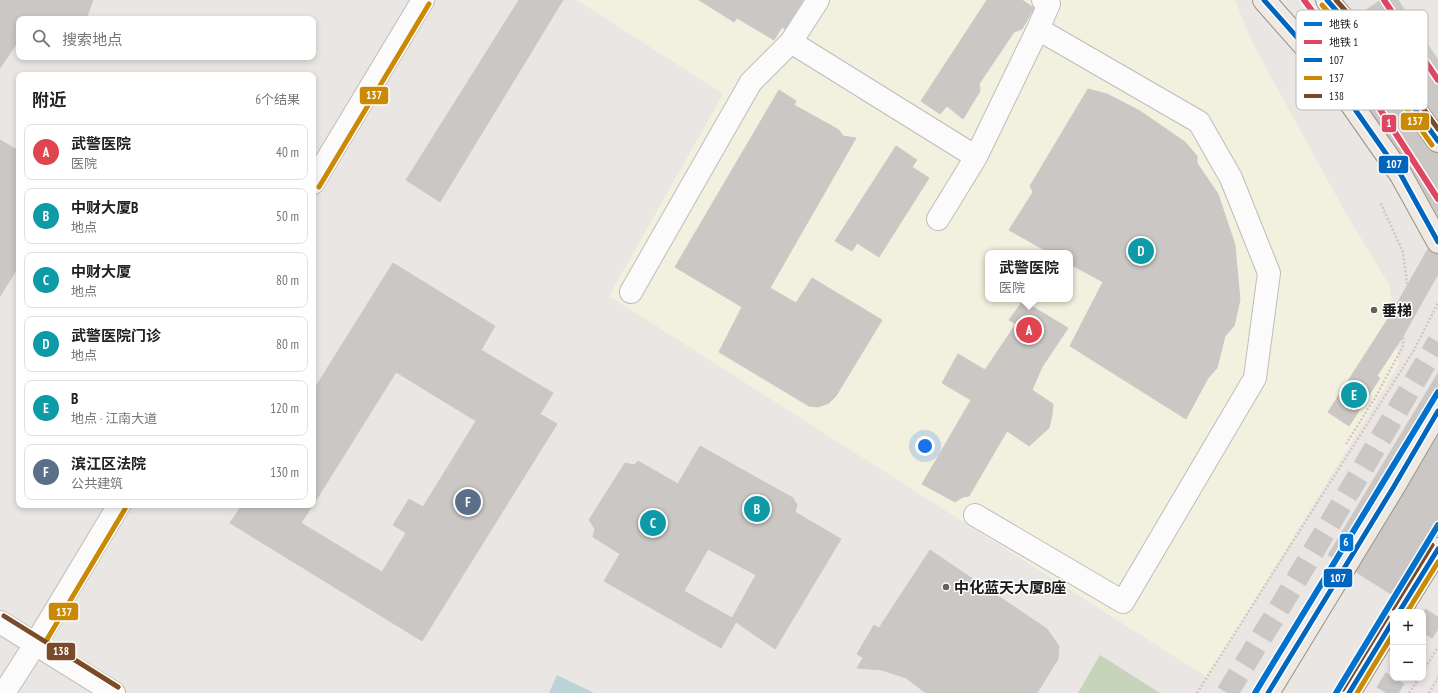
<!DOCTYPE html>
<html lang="zh">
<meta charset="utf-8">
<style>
:root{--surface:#fff;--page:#f2f2f2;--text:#222;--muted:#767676;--line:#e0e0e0;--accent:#b45309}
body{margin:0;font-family:"PT Sans Narrow","Noto Sans SC",sans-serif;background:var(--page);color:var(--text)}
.controls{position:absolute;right:12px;bottom:12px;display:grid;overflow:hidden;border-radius:8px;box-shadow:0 2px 6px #0003}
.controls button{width:36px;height:36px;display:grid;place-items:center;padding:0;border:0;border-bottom:1px solid var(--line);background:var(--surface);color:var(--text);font:20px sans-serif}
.you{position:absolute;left:925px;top:446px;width:14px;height:14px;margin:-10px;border:3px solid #fff;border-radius:50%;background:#1a73e8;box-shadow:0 0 0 6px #1a73e833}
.badge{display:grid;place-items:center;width:26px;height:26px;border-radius:50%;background:var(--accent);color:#fff;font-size:13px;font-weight:700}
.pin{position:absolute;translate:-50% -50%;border:2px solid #fff;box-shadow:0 1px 4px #0006}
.popup{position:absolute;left:985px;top:250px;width:88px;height:52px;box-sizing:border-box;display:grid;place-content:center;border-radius:8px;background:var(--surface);filter:drop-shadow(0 1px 3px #0005);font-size:13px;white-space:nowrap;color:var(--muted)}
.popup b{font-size:15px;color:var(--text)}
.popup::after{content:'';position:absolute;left:50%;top:100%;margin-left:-8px;border:8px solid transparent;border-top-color:var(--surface)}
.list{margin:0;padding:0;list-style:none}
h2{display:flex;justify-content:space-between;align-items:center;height:52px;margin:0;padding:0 16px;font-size:17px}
h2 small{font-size:13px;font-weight:400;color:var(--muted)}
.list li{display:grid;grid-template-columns:26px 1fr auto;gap:12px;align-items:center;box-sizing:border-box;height:56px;margin:0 8px 8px;padding:0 8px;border:1px solid var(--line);border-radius:8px}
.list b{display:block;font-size:15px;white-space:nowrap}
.list p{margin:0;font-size:13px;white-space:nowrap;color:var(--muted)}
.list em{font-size:13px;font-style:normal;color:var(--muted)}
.icon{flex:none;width:22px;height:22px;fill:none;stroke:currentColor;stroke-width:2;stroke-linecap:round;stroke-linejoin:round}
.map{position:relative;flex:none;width:1438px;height:693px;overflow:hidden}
.search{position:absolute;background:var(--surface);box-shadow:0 2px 6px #0003;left:16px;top:16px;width:300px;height:44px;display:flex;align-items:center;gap:10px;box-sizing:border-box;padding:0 14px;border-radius:8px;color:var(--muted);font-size:15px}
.panel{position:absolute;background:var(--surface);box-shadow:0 2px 6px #0003;left:16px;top:72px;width:300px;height:436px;border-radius:8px}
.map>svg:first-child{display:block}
</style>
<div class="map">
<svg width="1438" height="693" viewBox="0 0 1438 693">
<rect width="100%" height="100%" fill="#e9e6e3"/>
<path fill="#f2f0de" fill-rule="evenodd" d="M577 0H1235L1251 40 1344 210 1390 286 1399 364 1208 678 609 296 723 94ZM988 253H1070V299H988Z"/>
<path fill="#c6d4bb" d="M1100 655 1160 693H1078Z"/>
<path fill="#bad4d8" d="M557 675 594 693H549Z"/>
<path fill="#cac7c4" stroke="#ccc8c5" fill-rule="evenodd" d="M0 0H93L86 19H19V40L0 68Z
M519 0H563L440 202 406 180Z
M699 0H803L785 29 782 27 774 40 737 18 734 22Z
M987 0H1022L1034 8 1022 29 1014 32 979 84 980 91 963 119 947 106 940 114 921 101Z
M1381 0H1398L1438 60V120L1388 51 1357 16Z
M1336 29 1368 66 1428 148 1433 152 1438 153V216L1411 168 1343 71 1334 61 1321 39Z
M1088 89 1107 94 1140 111 1185 142 1197 156V163L1218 194 1235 245 1240 300 1234 326 1225 336 1217 368 1208 378 1186 419 1070 346 1103 282 1070 264V253H1050L1009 230 1033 192 1030 186Z
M779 90 796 101 794 105 839 130 843 136 856 138 770 288 796 303 812 278 882 320 836 396 829 403 818 407 809 406 719 352 742 307 675 267Z
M0 140 19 151V266L0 296Z
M896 146 917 160 912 167 929 178 879 257 857 243 852 251 835 241Z
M1428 249 1432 253 1438 254V274L1402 338 1377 376 1380 378 1349 426 1328 412 1391 314Z
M393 263 495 326 481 350 553 393 540 414 557 424 422 641 230 523 242 505H313L301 523 382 572 406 533 393 525 409 499 423 507 476 421 396 372 313 505V391Z
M1023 301 1068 328 1042 367 1032 390 1053 404 1052 415 1049 428 1029 446 1007 431 969 496 963 497 955 502 922 484 971 400 942 383 958 354 985 370 1016 324 1009 320Z
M1438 373V399L1432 400 1427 405 1335 559 1328 555Z
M1438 436V537L1432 538 1427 542 1394 596 1356 572Z
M700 446 793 498 797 505 795 512 841 539 775 649 736 622 721 648 604 581 620 554 593 537 595 529 589 520 625 463 634 465 638 461 678 484ZM708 549 756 575 732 618 684 591Z
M930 550 1047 629 1059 646 1058 659 1037 693H926L906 678 882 670 857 668 863 658 857 654 874 625 879 628Z"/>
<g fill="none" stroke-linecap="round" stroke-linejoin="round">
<path stroke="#cac7c5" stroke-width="22" stroke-dasharray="22 11" stroke-linecap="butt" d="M1423 633 1438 609
M1227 693 1279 609 1438 342
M1386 693 1395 678"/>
<g stroke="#bebdbb" stroke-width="24">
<path id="minor" d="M818 0 791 42 976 157
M313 183 423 0
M938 219 976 157 1038 29 1049 4 1043 0
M631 292 751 82 791 42
M975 515 1123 602 1255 378 1269 273 1231 178 1199 122 1038 29
M0 622 114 693
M4 693 36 643 119 505"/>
</g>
<g stroke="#9b9183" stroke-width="24">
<path id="major" d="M1264 0 1333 78 1401 175 1438 242
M1327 0 1378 58 1438 141
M1399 612 1438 549
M1268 693 1393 488 1438 411
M1349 693 1393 621"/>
</g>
<path stroke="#d3c6c5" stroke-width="2.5" stroke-dasharray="2 2" stroke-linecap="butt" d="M1346 444 1375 398 1403 346 1404 318 1409 298 1403 252 1380 202
M1423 671 1438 647
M1197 693 1414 350 1438 303
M1409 693 1419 678
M1429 693 1438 678"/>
<use href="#minor" stroke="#fcfbfb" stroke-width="22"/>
<use href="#major" stroke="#eee9e3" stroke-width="22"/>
<g stroke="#fff" stroke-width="8">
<path id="bus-1" d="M1264 0 1333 78 1401 175 1438 242
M1327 0 1378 58 1438 141
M1399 612 1438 549
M1268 693 1393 488 1438 411
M1349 693 1393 621"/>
</g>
<g stroke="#fff" stroke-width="8">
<path id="bus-2" d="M1322 5 1373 62 1432 145
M319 187 429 4
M1407 612 1438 562
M118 687 46 641 125 509
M1357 693 1393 634"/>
</g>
<g stroke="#fff" stroke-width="8">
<path id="bus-3" d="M1336 0 1384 54 1438 129
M1393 608 1432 545
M4 616 118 687
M1343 689 1387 617"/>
</g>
<use href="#bus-1" stroke="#0065bd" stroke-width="5"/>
<use href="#bus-2" stroke="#cb8a05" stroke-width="5"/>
<use href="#bus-3" stroke="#7a4b2a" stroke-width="5"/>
<g stroke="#fff" stroke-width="9">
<path id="metro-1" d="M1255 693 1438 392
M1336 693 1438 525"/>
</g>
<g stroke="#fff" stroke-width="9">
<path id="metro-2" d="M1304 0 1343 52 1438 199
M1384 0 1438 80"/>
</g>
<use href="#metro-1" stroke="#0072ce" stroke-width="6"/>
<use href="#metro-2" stroke="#df4661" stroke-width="6"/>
</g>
<g fill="#626160" stroke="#fff" stroke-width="1.5">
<circle cx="1374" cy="310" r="4"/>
<circle cx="946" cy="587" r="4"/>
</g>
<g text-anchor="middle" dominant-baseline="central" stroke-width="3" stroke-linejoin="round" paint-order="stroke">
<g font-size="15" font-weight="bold" fill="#1a1a1a" stroke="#fff" text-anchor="start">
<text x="1382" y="310">垂梯</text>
<text x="954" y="587">中化蓝天大厦B座</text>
</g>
</g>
<rect x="1296" y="10" width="132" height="100" rx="6" fill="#fff" stroke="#bababa" stroke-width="1"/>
<rect x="1304" y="22" width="18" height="4" fill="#0072ce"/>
<rect x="1304" y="40" width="18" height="4" fill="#df4661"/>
<rect x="1304" y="58" width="18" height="4" fill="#0065bd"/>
<rect x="1304" y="76" width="18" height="4" fill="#cb8a05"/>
<rect x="1304" y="94" width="18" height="4" fill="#7a4b2a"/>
<g font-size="11" fill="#1a1a1a">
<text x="1329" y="28">地铁 6</text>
<text x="1329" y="46">地铁 1</text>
<text x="1329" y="64">107</text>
<text x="1329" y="82">137</text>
<text x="1329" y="100">138</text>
</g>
<g stroke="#fff" stroke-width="1.5">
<rect x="359" y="86" width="30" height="19" rx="4" fill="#cb8a05"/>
<rect x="1400" y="112" width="30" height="19" rx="4" fill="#cb8a05"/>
<rect x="1381" y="114" width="16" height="19" rx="4" fill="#df4661"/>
<rect x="1378" y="155" width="31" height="19" rx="4" fill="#0065bd"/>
<rect x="1339" y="533" width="15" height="19" rx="4" fill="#0072ce"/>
<rect x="1323" y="568" width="30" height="20" rx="4" fill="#0065bd"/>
<rect x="48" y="602" width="31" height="19" rx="4" fill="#cb8a05"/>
<rect x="46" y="642" width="30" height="19" rx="4" fill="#7a4b2a"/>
</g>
<g font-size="11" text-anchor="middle" font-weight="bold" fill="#fff">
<text x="374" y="99">137</text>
<text x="1415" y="125">137</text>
<text x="1389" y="127">1</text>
<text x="1394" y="168">107</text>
<text x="1346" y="546">6</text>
<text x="1338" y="582">107</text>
<text x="64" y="616">137</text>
<text x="61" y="655">138</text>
</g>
</svg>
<div class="controls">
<button>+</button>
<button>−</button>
</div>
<div class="you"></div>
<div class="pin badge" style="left:1029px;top:330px;background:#e0444e">A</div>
<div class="popup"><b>武警医院</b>医院</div>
<div class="pin badge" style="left:757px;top:509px;background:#0f9aa8">B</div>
<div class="pin badge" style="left:653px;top:523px;background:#0f9aa8">C</div>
<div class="pin badge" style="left:1141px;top:251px;background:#0f9aa8">D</div>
<div class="pin badge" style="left:1354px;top:395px;background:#0f9aa8">E</div>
<div class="pin badge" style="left:468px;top:502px;background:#5c6f8a">F</div>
<div class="search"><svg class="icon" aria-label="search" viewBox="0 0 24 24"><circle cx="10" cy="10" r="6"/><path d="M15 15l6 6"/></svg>搜索地点</div>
<section class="panel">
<h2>附近<small>6个结果</small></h2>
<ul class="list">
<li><span class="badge" style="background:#e0444e">A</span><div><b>武警医院</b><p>医院</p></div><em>40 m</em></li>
<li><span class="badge" style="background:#0f9aa8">B</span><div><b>中财大厦B</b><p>地点</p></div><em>50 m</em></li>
<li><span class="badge" style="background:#0f9aa8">C</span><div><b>中财大厦</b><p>地点</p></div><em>80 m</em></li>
<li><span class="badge" style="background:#0f9aa8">D</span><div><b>武警医院门诊</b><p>地点</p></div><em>80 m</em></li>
<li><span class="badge" style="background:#0f9aa8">E</span><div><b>B</b><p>地点 · 江南大道</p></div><em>120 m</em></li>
<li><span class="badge" style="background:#5c6f8a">F</span><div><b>滨江区法院</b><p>公共建筑</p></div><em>130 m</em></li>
</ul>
</section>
</div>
